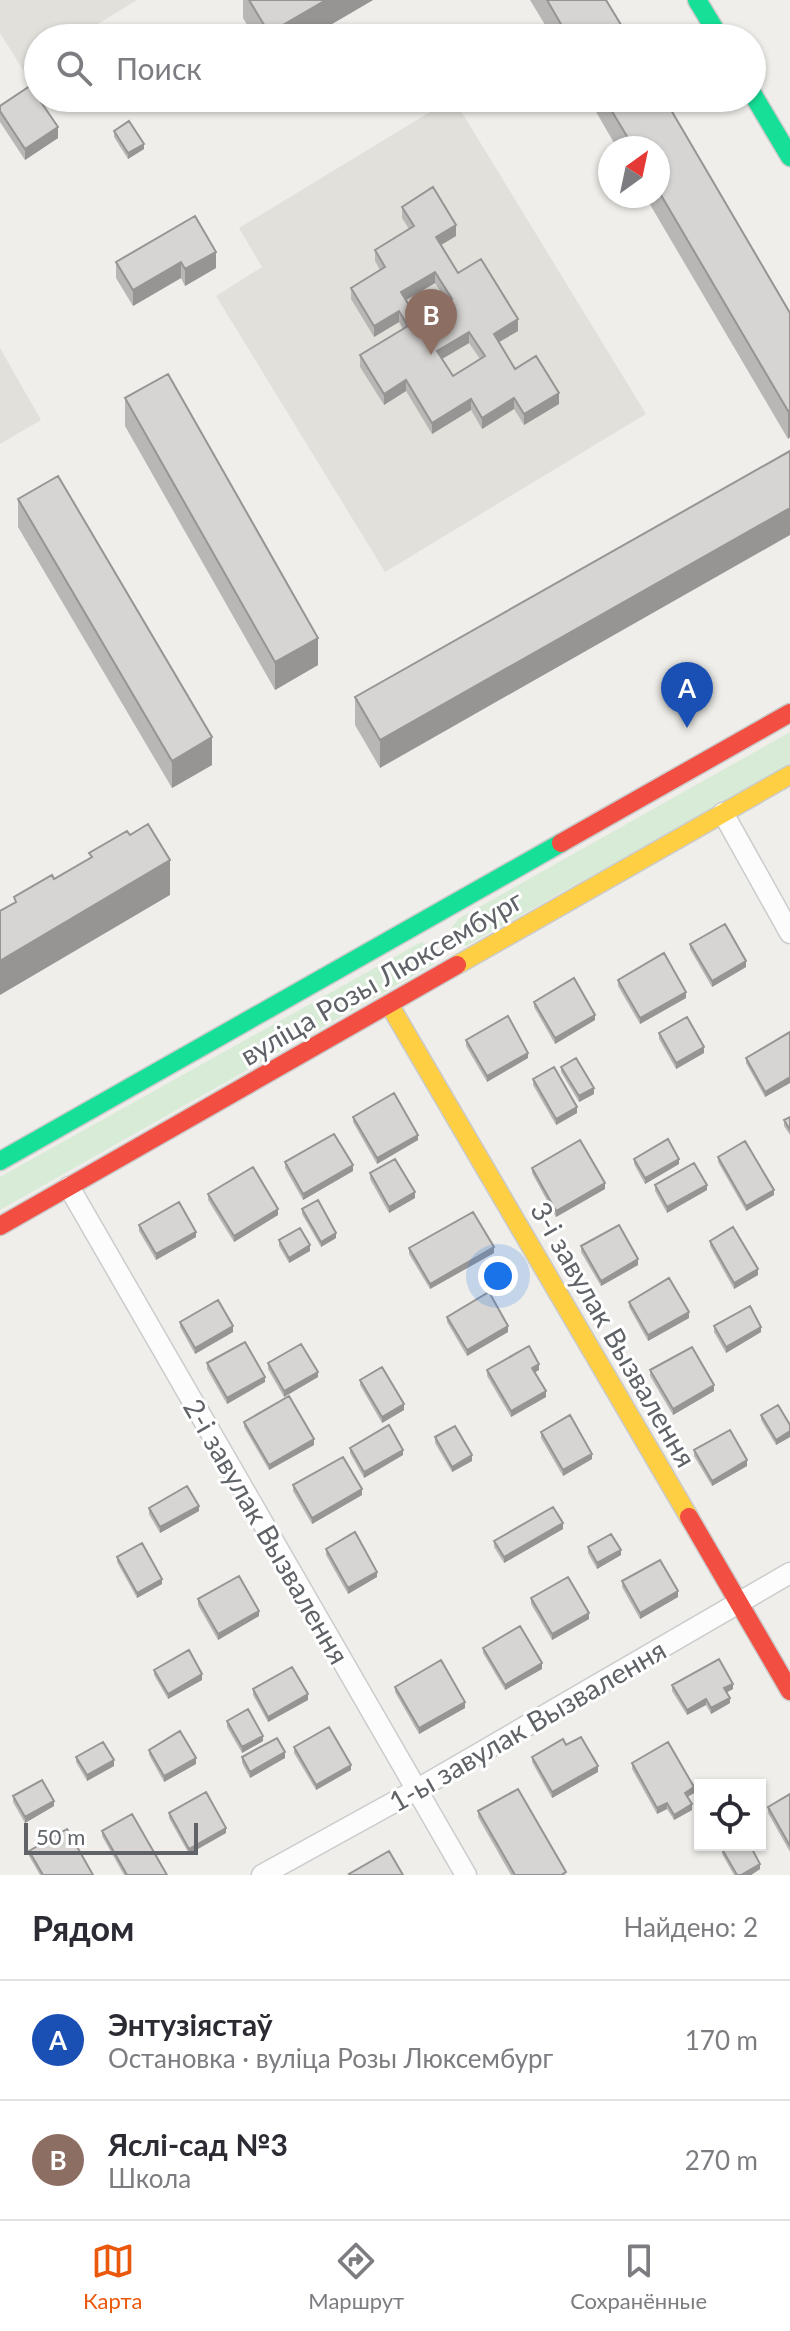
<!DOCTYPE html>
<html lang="ru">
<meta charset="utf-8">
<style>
:root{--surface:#fff;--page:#f2f2f3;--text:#2b2b33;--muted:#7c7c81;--line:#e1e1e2;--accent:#ea580c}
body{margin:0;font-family:Lato,sans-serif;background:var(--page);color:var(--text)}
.controls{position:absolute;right:24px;bottom:24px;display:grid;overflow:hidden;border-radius:0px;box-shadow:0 2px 6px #0004}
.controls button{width:72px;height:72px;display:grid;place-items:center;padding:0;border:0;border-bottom:2px solid var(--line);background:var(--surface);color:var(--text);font:40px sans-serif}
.compass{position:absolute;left:598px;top:136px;width:72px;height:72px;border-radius:50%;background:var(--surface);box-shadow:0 2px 6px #0004;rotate:33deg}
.scale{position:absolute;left:24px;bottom:20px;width:174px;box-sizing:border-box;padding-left:8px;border:4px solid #5f6368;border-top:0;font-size:22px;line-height:28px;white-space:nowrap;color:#5f6368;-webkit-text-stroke:6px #fff;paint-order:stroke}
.you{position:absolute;left:498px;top:1276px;width:28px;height:28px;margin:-20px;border:6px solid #fff;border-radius:50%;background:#1a73e8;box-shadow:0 0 0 12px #1a73e833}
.badge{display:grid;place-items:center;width:52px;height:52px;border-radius:50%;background:var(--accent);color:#fff;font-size:26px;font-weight:700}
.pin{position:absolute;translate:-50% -66px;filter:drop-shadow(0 2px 4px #0008)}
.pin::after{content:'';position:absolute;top:42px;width:28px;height:24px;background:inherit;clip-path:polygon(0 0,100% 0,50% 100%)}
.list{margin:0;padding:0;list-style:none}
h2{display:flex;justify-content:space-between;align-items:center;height:104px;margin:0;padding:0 32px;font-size:34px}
h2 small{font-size:26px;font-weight:400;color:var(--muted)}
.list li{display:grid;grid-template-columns:52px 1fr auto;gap:24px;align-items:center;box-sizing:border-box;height:120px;padding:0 32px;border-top:2px solid var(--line)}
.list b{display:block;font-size:30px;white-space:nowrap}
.list p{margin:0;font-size:26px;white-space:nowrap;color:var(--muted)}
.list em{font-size:26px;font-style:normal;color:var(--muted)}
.icon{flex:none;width:44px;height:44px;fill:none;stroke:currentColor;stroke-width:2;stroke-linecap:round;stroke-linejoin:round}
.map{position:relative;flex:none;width:790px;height:1875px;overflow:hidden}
.search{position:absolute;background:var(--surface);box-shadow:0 2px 6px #0004;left:24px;right:24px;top:24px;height:88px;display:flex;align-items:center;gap:20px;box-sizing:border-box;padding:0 28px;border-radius:44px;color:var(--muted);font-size:30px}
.sheet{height:344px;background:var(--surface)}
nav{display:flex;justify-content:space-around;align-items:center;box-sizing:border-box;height:112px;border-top:2px solid var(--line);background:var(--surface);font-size:22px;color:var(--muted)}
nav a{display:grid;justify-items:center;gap:4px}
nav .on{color:var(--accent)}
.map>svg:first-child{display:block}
</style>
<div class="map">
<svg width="790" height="1875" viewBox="0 0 790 1875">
<rect width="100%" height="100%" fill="#efeeea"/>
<path fill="#e2e0da" d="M0 0H137L75 38H38V61L23 70 0 33Z
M453 98 646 414 385 572 216 296 262 267 239 228Z
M0 348 41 420 0 444Z"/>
<path fill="#d8ebd6" d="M790 732V765L466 946 454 941 451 929 458 919Z
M421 942 432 946 436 958 434 964 0 1210V1177Z"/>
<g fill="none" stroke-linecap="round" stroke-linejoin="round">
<g stroke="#cbcccc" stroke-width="23">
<path id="street" d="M723 813 790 933
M69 1187 466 1875
M262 1875 416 1790 790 1573"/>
</g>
<g stroke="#cacacb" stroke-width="21">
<path id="fast" d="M697 0 720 38
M752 93 790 157
M0 1161 561 843"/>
</g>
<g stroke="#cacacb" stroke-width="21">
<path id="slow" d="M457 965 790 775
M389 1004 689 1517"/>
</g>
<g stroke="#cacacb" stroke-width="21">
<path id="jam" d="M561 843 790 713
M0 1226 457 965
M689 1517 790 1691"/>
</g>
<use href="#street" stroke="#fdfcfc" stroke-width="20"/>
<use href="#fast" stroke="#16e098" stroke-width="18"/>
<use href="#slow" stroke="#ffcf43" stroke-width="18"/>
<use href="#jam" stroke="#f24e42" stroke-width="18"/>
</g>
<path fill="#b8b7b5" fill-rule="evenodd" d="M243 0H373L308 38H255L243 18Z
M530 0H606L629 38H553Z
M588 98H664L790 313V437L788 439 645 196H658V148H617Z
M0 106 58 138 25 160 0 122Z
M114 131 144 149 128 159 114 137Z
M402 207 456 236 441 245 458 273 518 331 499 342 515 369 559 404 524 425 514 409 482 429 471 410 432 434 406 391 384 405 360 367V355L403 329 399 322 374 337 351 299V288L380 270 375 261V250L409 229 402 218ZM435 283 447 302 418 320 406 300ZM469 343 480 359 453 376 442 359Z
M195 216 216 268 185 286 181 278 133 306 116 278V262Z
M125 398 318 665 275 690 125 426Z
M790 451 380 768 355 725V697Z
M18 499 212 765 172 788 18 527Z
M690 944 746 967 712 987 690 949Z
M618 980 686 998 640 1024 618 986Z
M534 1002 595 1020 555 1044 534 1007Z
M790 1032V1083L765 1097 746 1063V1058Z
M659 1033 704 1053 676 1069 659 1039Z
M466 1040 528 1058 487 1082 466 1046Z
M561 1067 594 1094 579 1102 561 1072Z
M533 1079 577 1113 556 1125 533 1085Z
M353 1117 418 1140 377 1164 353 1122Z
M790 1117V1135L784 1126V1120Z
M718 1157 774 1195 746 1211 718 1162Z
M634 1159 679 1164 645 1184 634 1164Z
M285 1162 353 1171 303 1200 285 1168Z
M532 1168 605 1189 556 1217 532 1173Z
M370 1173 415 1198 389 1213 370 1179Z
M655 1185 707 1190 667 1213 655 1191Z
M208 1194 278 1215 234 1242 208 1200Z
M302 1209 336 1238 321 1247 302 1214Z
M139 1225 196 1237 156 1260 139 1231Z
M279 1240 310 1251 289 1263 279 1246Z
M710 1241 758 1275 734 1289 710 1246Z
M581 1246 638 1265 601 1286 581 1252Z
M409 1248 494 1253 430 1289 409 1254Z
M629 1302 689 1318 648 1341 629 1307Z
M447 1317 508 1332 467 1356 447 1322Z
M180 1322 233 1332 195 1354 180 1327Z
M714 1326 761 1332 726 1353 714 1332Z
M207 1363 265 1382 227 1404 207 1369Z
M268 1363 318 1377 284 1397 268 1369Z
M487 1370H539L535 1372 546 1397 511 1417 487 1376Z
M650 1370 714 1391 673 1415 650 1376Z
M360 1380 404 1410 382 1423 360 1385Z
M761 1415 790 1425V1437L776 1445 761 1420Z
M244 1422 314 1445 269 1470 244 1427Z
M541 1432 592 1459 563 1476 541 1438Z
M435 1437 472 1461 452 1472 435 1443Z
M350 1448 403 1455 364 1478 350 1453Z
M694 1450 747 1466 712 1486 694 1456Z
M293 1485 362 1495 312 1524 293 1491Z
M149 1508 199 1511 160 1533 149 1514Z
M563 1529 504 1563 494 1547V1541Z
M588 1547 621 1555 597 1569 588 1553Z
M326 1549 377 1577 348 1594 326 1555Z
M117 1557 162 1584 137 1598 117 1562Z
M622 1581 678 1597 640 1619 622 1587Z
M531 1598 589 1619 552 1640 531 1604Z
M198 1599 259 1616 218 1640 198 1605Z
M483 1648 542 1669 505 1690 483 1653Z
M154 1670 202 1680 168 1699 154 1675Z
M672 1685 733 1689 727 1692 730 1703 711 1714 706 1705 687 1715 672 1691Z
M395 1687 465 1708 419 1734 395 1692Z
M253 1689 308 1700 268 1722 253 1695Z
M227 1721 263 1741 242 1753 227 1727Z
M566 1745 598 1772 552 1798 532 1762V1757Z
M294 1747 351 1770 316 1790 294 1753Z
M149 1750 196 1764 164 1782 149 1755Z
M76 1757 114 1766 87 1781 76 1762Z
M242 1757 285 1758 250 1778 242 1763Z
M632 1763 694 1793 688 1797 692 1810 674 1820 667 1809 657 1814 632 1769Z
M790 1794V1852L768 1813V1807Z
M13 1796 54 1806 25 1823 13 1802Z
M478 1811 566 1875H511L478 1817Z
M169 1813 226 1833 189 1854 169 1818Z
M102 1831 167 1875H124L102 1836Z
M722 1849 760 1869 751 1875H734L722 1854Z
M29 1851 93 1875H40L29 1856Z"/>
<path fill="#969594" d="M326 0H373L308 38H269V33Z
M58 127V138L25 160V149Z
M144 144V149L128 159V153Z
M456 225V236L436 248V237Z
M216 252V268L185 286V269Z
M181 262V278L133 306V290Z
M435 272V283L401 303V292Z
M399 311V322L374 337V326Z
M518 319V331L494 345V334Z
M469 332V343L437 362V351Z
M406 380V391L384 405V394Z
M559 393V404L524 425V414Z
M514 398V409L482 429V418Z
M471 399V410L432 434V423Z
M790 410V437L788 439V411Z
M790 508V535L380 768V740Z
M318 638V665L275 690V662Z
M212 737V765L172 788V761Z
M170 860V895L0 995V961Z
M746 961V967L712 987V981Z
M686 992V998L640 1024V1018Z
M595 1015V1020L555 1044V1038Z
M704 1047V1053L676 1069V1063Z
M528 1053V1058L487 1082V1076Z
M790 1077V1083L765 1097V1092Z
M594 1088V1094L579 1102V1096Z
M577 1107V1113L556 1125V1119Z
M418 1135V1140L377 1164V1158Z
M679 1159V1164L645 1184V1178Z
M353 1165V1171L303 1200V1194Z
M605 1183V1189L556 1217V1211Z
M707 1185V1190L667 1213V1207Z
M774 1190V1195L746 1211V1206Z
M415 1192V1198L389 1213V1207Z
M278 1209V1215L234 1242V1236Z
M196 1232V1237L156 1260V1254Z
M336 1233V1238L321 1247V1242Z
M310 1245V1251L289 1263V1258Z
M494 1247V1253L430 1289V1284Z
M638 1259V1265L601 1286V1281Z
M758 1269V1275L734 1289V1283Z
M689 1312V1318L648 1341V1335Z
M233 1326V1332L195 1354V1348Z
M508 1326V1332L467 1356V1350Z
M761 1327V1332L726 1353V1347Z
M539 1364V1370L532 1374V1368Z
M318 1372V1377L284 1397V1391Z
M265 1377V1382L227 1404V1398Z
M714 1385V1391L673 1415V1409Z
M546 1391V1397L511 1417V1411Z
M404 1404V1410L382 1423V1417Z
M790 1431V1437L776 1445V1440Z
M314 1439V1445L269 1470V1465Z
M403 1450V1455L364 1478V1472Z
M592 1454V1459L563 1476V1470Z
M472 1455V1461L452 1472V1467Z
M747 1460V1466L712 1486V1481Z
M362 1489V1495L312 1524V1518Z
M199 1506V1511L160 1533V1527Z
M563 1523V1529L504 1563V1557Z
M621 1550V1555L597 1569V1563Z
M377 1572V1577L348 1594V1588Z
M162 1579V1584L137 1598V1593Z
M678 1591V1597L640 1619V1613Z
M259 1611V1616L218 1640V1634Z
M589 1613V1619L552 1640V1634Z
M542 1663V1669L505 1690V1685Z
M202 1674V1680L168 1699V1694Z
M733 1684V1689L724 1694V1688Z
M308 1694V1700L268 1722V1717Z
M730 1698V1703L711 1714V1708Z
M706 1699V1705L687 1715V1710Z
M465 1702V1708L419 1734V1728Z
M263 1736V1741L242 1753V1747Z
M285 1752V1758L250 1778V1772Z
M196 1758V1764L164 1782V1776Z
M114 1760V1766L87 1781V1775Z
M351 1765V1770L316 1790V1785Z
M598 1766V1772L552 1798V1792Z
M694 1787V1793L685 1798V1793Z
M54 1801V1806L25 1823V1817Z
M667 1803V1809L657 1814V1808Z
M692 1804V1810L674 1820V1815Z
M226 1828V1833L189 1854V1849Z
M760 1864V1869L751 1875H741Z"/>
<path fill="#d6d5d3" stroke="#969594" stroke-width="2" fill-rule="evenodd" d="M249 0H326L269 33Z
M547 0H606L629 38H569Z
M30 86 58 127 25 149 0 111V106Z
M604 98H664L790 313V410L788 411 658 190V148H634Z
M129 121 144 144 128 153 114 131Z
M433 187 456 225 436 237 458 273 481 259 518 319 494 334 515 369 536 356 559 393 524 414 514 398 482 418 471 399 432 423 406 380 384 394 360 355 408 326 399 311 374 326 351 288 385 267 375 250 414 226 402 207ZM435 272 452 299 418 320 401 292ZM469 332 485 356 453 376 437 351Z
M195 216 216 252 185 269 181 262 133 290 116 262Z
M168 374 318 638 275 662 125 398Z
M790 451V508L380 740 355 697Z
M58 476 212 737 172 761 18 499Z
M148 824 170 860 0 961V911L16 902 14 897 52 875 54 879 92 857 89 853 127 831 130 835Z
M725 924 746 961 712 981 690 944Z
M664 953 686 992 640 1018 618 980Z
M574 978 595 1015 555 1038 534 1002Z
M508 1016 528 1053 487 1076 466 1040Z
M687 1017 704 1047 676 1063 659 1033Z
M790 1032V1077L765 1092 746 1058Z
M576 1058 594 1088 579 1096 561 1067Z
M554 1067 577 1107 556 1119 533 1079Z
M394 1093 418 1135 377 1158 353 1117Z
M790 1117V1130L784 1120Z
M334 1134 353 1165 303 1194 285 1162Z
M668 1139 679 1159 645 1178 634 1159Z
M580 1140 605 1183 556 1211 532 1168Z
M745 1141 774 1190 746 1206 718 1157Z
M395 1159 415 1192 389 1207 370 1173Z
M694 1163 707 1185 667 1207 655 1185Z
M253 1167 278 1209 234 1236 208 1194Z
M318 1200 336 1233 321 1242 302 1209Z
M179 1202 196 1232 156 1254 139 1225Z
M473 1212 494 1247 430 1284 409 1248Z
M619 1225 638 1259 601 1281 581 1246Z
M733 1227 758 1269 734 1283 710 1241Z
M300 1228 310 1245 289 1258 279 1240Z
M669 1278 689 1312 648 1335 629 1302Z
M489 1292 508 1326 467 1350 447 1317Z
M218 1300 233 1326 195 1348 180 1322Z
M750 1306 761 1327 726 1347 714 1326Z
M245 1342 265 1377 227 1398 207 1363Z
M301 1344 318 1372 284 1391 268 1363Z
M529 1346 539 1364 532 1368 546 1391 511 1411 487 1370Z
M692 1347 714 1385 673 1409 650 1370Z
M382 1367 404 1404 382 1417 360 1380Z
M289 1396 314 1439 269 1465 244 1422Z
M778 1405 790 1425V1431L776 1440 761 1415Z
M570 1415 592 1454 563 1470 541 1432Z
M389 1425 403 1450 364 1472 350 1448Z
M455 1426 472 1455 452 1467 435 1437Z
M730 1430 747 1460 712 1481 694 1450Z
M343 1457 362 1489 312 1518 293 1485Z
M187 1486 199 1506 160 1527 149 1508Z
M553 1507 563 1523 504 1557 494 1541Z
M355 1532 377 1572 348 1588 326 1549Z
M611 1534 621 1550 597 1563 588 1547Z
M142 1543 162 1579 137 1593 117 1557Z
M660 1560 678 1591 640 1613 622 1581Z
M239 1576 259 1611 218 1634 198 1599Z
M568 1577 589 1613 552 1634 531 1598Z
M520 1626 542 1663 505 1685 483 1648Z
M189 1650 202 1674 168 1694 154 1670Z
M719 1659 733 1684 724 1688 730 1698 711 1708 706 1699 687 1710 672 1685Z
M441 1660 465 1702 419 1728 395 1687Z
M292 1667 308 1694 268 1717 253 1689Z
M248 1709 263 1736 242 1747 227 1721Z
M329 1727 351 1765 316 1785 294 1747Z
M180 1731 196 1758 164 1776 149 1750Z
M581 1737 598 1766 552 1792 532 1757 563 1739 566 1745Z
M277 1738 285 1752 250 1772 242 1757Z
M103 1742 114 1760 87 1775 76 1757Z
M668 1742 694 1787 685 1793 692 1804 674 1815 667 1803 657 1808 632 1763Z
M42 1780 54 1801 25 1817 13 1796Z
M518 1789 566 1872 561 1875H515L478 1811Z
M206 1792 226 1828 189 1849 169 1813Z
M790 1794V1846L768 1807Z
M132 1814 167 1875H127L102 1831Z
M67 1829 93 1875H43L29 1851Z
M729 1845H750L760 1864 741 1875H737L722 1849Z
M389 1851 403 1875H350L349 1874Z"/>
<g text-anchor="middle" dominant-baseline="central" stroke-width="6" stroke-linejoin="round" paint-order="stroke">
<g font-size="28" fill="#5f6368" stroke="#fff">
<text transform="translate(381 977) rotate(-30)">вуліца Розы Люксембург</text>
<text transform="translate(614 1334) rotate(60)">3-і завулак Вызвалення</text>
<text transform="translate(267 1531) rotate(60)">2-і завулак Вызвалення</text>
<text transform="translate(527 1725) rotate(-30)">1-ы завулак Вызвалення</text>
</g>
</g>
</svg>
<div class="controls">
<button><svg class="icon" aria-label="locate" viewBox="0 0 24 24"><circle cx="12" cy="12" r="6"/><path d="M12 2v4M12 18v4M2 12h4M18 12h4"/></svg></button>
</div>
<svg class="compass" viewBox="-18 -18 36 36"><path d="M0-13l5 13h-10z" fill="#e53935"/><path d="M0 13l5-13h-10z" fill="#7c7c81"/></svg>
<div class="scale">50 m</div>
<div class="you"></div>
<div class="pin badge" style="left:687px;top:728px;background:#1a4fb4">A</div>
<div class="pin badge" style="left:431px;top:355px;background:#8d6e63">B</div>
<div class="search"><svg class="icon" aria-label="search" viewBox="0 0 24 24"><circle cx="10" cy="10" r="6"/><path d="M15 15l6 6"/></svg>Поиск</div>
</div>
<section class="sheet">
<h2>Рядом<small>Найдено: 2</small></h2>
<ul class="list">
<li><span class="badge" style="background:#1a4fb4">A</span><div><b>Энтузіястаў</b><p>Остановка · вуліца Розы Люксембург</p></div><em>170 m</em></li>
<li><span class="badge" style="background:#8d6e63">B</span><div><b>Яслі-сад №3</b><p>Школа</p></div><em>270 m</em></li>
</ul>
</section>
<nav>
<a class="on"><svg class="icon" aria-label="map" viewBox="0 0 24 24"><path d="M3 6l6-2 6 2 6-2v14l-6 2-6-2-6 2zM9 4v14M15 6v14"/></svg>Карта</a>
<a><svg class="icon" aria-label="directions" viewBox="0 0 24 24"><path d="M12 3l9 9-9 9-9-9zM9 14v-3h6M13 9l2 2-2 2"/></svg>Маршрут</a>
<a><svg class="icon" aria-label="saved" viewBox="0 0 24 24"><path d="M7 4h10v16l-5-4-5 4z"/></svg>Сохранённые</a>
</nav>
